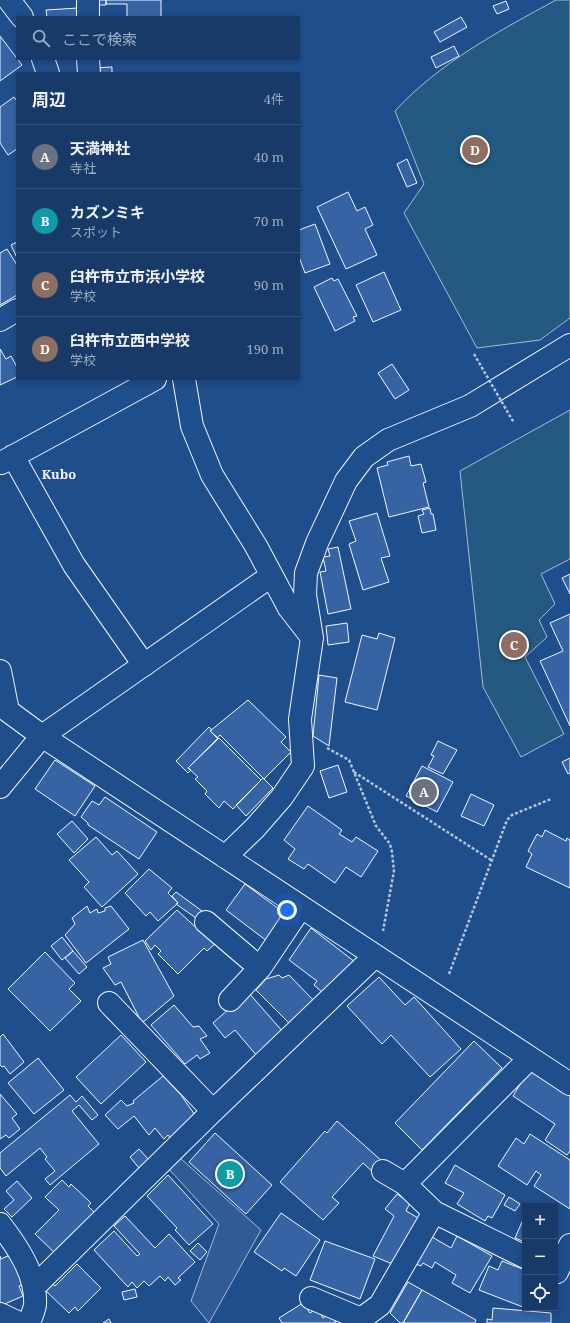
<!DOCTYPE html>
<html lang="ja">
<meta charset="utf-8">
<style>
:root{--surface:#173a69;--page:#244571;--text:#f1f3f6;--muted:#9eadc0;--line:#36547d;--accent:#8bbbb9}
body{margin:0;font-family:"Noto Serif","Noto Sans JP",serif;background:var(--page);color:var(--text)}
.controls{position:absolute;right:12px;bottom:12px;display:grid;overflow:hidden;border-radius:0px;box-shadow:0 2px 6px #0003}
.controls button{width:36px;height:36px;display:grid;place-items:center;padding:0;border:0;border-bottom:1px solid var(--line);background:var(--surface);color:var(--text);font:20px sans-serif}
.you{position:absolute;left:287px;top:910px;width:14px;height:14px;margin:-10px;border:3px solid #fff;border-radius:50%;background:#1a73e8;box-shadow:0 0 0 6px #1a73e833}
.badge{display:grid;place-items:center;width:26px;height:26px;border-radius:50%;background:var(--accent);color:#fff;font-size:13px;font-weight:700}
.pin{position:absolute;translate:-50% -50%;border:2px solid #fff;box-shadow:0 1px 4px #0006}
.list{margin:0;padding:0;list-style:none}
h2{display:flex;justify-content:space-between;align-items:center;height:52px;margin:0;padding:0 16px;font-size:17px}
h2 small{font-size:13px;font-weight:400;color:var(--muted)}
.list li{display:grid;grid-template-columns:26px 1fr auto;gap:12px;align-items:center;box-sizing:border-box;height:64px;padding:0 16px;border-top:1px solid var(--line)}
.list b{display:block;font-size:15px;white-space:nowrap}
.list p{margin:0;font-size:13px;white-space:nowrap;color:var(--muted)}
.list em{font-size:13px;font-style:normal;color:var(--muted)}
.icon{flex:none;width:22px;height:22px;fill:none;stroke:currentColor;stroke-width:2;stroke-linecap:round;stroke-linejoin:round}
.map{position:relative;flex:none;width:570px;height:1323px;overflow:hidden}
.search{position:absolute;background:var(--surface);box-shadow:0 2px 6px #0003;left:16px;top:16px;width:284px;height:44px;display:flex;align-items:center;gap:10px;box-sizing:border-box;padding:0 14px;border-radius:0px;color:var(--muted);font-size:15px}
.panel{position:absolute;background:var(--surface);box-shadow:0 2px 6px #0003;left:16px;top:72px;width:284px;height:308px;border-radius:0px}
.map>svg:first-child{display:block}
</style>
<div class="map">
<svg width="570" height="1323" viewBox="0 0 570 1323">
<rect width="100%" height="100%" fill="#1f4e8c"/>
<path fill="#245a82" stroke="#a8bbd7" d="M556 0H570V318L540 340 477 348 404 213 424 184 395 111C439 63 499 31 556 0Z
M570 410V559L541 574 555 604 539 620 547 637 525 657 564 734 521 757 483 687 460 471Z"/>
<path fill="#305b95" stroke="#a8bbd7" d="M180 1158 261 1230 209 1323 191 1301 219 1224 168 1168Z"/>
<path fill="#3563a3" stroke="#f2f6ff" d="M99 0H106V5H99Z
M106 0H161V17H127V4H106Z
M506 1 509 9 497 14 493 6Z
M78 8V17H47L46 10Z
M461 17 467 27 440 42 434 32Z
M0 36 22 65 0 81Z
M454 46 459 56 436 68 431 57Z
M112 67V73H95V68Z
M14 97 17 101V149L8 155 0 143V107Z
M407 159 417 183 407 187 397 164Z
M348 192 357 211 365 207 373 225 365 229 377 255 346 269 317 207Z
M315 224 330 264 305 273 299 257V230Z
M17 242V258L11 245Z
M7 249 17 265V295L0 305V253Z
M384 272 401 310 373 322 356 285Z
M332 278 334 281 338 279 357 316 353 317 355 321 335 331 314 287Z
M0 349 6 359 11 356 17 367V377L0 385Z
M392 364 409 390 395 399 378 373Z
M409 456 411 466 421 464 426 482 423 483 429 507 389 517 377 468 388 465 387 462Z
M430 508 431 514H433L436 530 422 533 418 516 424 514 422 510Z
M377 513 390 556 381 558 389 582 363 590 349 544 356 541 349 521Z
M338 547 351 609 328 614 320 572 326 571 323 557 330 556 328 549Z
M570 574V594L562 578Z
M570 614V726L540 661 563 651 550 623Z
M347 623 349 642 328 645 326 626Z
M379 633 395 638 377 710 345 702 362 635 377 639Z
M319 675 337 678 329 746 313 736Z
M248 700 286 737 281 742 291 752 264 779 220 735 217 738 210 731Z
M209 727 212 730 210 731 218 738 188 768 191 770 188 773 176 761Z
M219 738 261 780 233 809 224 801 219 808 205 794 207 791 195 779 198 777 188 768Z
M438 741 457 750 443 774 428 767 434 756 431 755Z
M570 758V773L568 774 562 762Z
M55 760 95 786 75 816 35 789Z
M338 765 347 792 329 798 320 771Z
M422 766 453 782 437 812 406 796Z
M263 778 273 788 246 816 236 805Z
M471 794 494 805 484 826 461 816Z
M105 797 157 832 139 859 88 825V823L81 817 92 801 99 805Z
M308 806 342 830 339 834 352 842 356 837 378 851 361 877 346 867 335 883 308 864 304 869 288 859 295 849 284 840Z
M72 821 88 839 74 853 57 834Z
M545 830 566 841 567 838 570 840V888L526 867 532 854 528 851 537 834 542 837Z
M96 837 112 855 117 851 138 874 102 907 84 887 89 882 69 860Z
M149 869 172 888 168 893 178 903 158 921 150 912 146 916 125 893Z
M245 884 287 915 267 941 226 910Z
M176 892 202 911 196 918 176 904 178 903 172 896Z
M87 906 90 913 97 909 98 913 105 911V908L111 906 129 929 86 963 65 935 75 924 72 918Z
M177 910 202 933 207 929 219 940 207 951 204 948 178 974 158 954 161 951 155 945 151 950 145 941Z
M311 928 355 962 323 993 314 985 317 981 289 960Z
M62 937 73 951 62 960 51 946Z
M143 940 174 996 142 1023 121 982 115 985 103 968 111 964 108 957Z
M73 951 87 967 79 974 65 958Z
M45 952 75 983 69 989 81 1001 50 1031 8 989Z
M279 975 282 978 289 975 316 1003 292 1026 256 990 266 979Z
M379 977 405 1005 414 997 461 1049 430 1077 391 1035 382 1044 347 1006Z
M248 992 284 1033 257 1056 235 1030 225 1038 213 1023Z
M174 1005 193 1027 199 1026 207 1036 200 1039 210 1053 200 1059 197 1055 185 1064 151 1025Z
M3 1034 24 1062 10 1074 4 1066 2 1067 0 1065V1037Z
M121 1035 146 1062 101 1104 76 1077Z
M474 1041 502 1068 422 1150 395 1123Z
M38 1058 64 1090 34 1114 8 1083Z
M530 1068 570 1095V1151L567 1155 545 1140 555 1124 513 1096Z
M163 1076 181 1095 195 1115 172 1140 168 1135 164 1139 155 1128 149 1135 134 1116 118 1129 105 1115 121 1100 127 1106 134 1103 133 1101Z
M0 1094 17 1114 12 1118 20 1129 9 1138 6 1135 0 1139Z
M70 1095 76 1102 82 1096 98 1115 92 1120 79 1105 72 1111 99 1144 50 1185 45 1179 55 1171 45 1159 47 1157 40 1148 6 1176 0 1168V1153Z
M337 1121 383 1162 374 1173 363 1163 332 1197 339 1203 323 1220 280 1182 325 1131 327 1133Z
M215 1133 272 1185 246 1214 189 1162Z
M530 1134 570 1160V1209L534 1186 541 1175 536 1171 527 1185 498 1166 516 1138 524 1144Z
M139 1149 149 1160 139 1168 130 1157Z
M455 1165 505 1195 492 1218 488 1216 485 1221 457 1204 464 1193 445 1183Z
M168 1175 213 1224 189 1245 175 1230 177 1228 147 1196Z
M62 1180 69 1187 71 1184 91 1203 88 1206 96 1214 57 1255 35 1234 59 1210 45 1197Z
M17 1181 32 1198 12 1217 4 1209 14 1200 6 1191Z
M397 1194 410 1203 406 1211 420 1219 395 1265 373 1256 394 1216 385 1209Z
M509 1197 520 1204 515 1211 504 1205Z
M281 1213 320 1240 296 1276 284 1268 282 1271 254 1252Z
M525 1215V1242L515 1238Z
M125 1216 155 1248 169 1234 195 1262 178 1278 181 1280 175 1285 168 1277 165 1281 160 1276 149 1286 144 1281 137 1288 132 1282 128 1287 94 1250 114 1231 137 1256 140 1254 114 1226Z
M457 1236 492 1256 470 1293 452 1283 456 1275 435 1262 432 1268 423 1263 421 1266 416 1264 432 1237 451 1248Z
M325 1241 375 1259 360 1299 310 1280Z
M198 1243 207 1252 200 1260 190 1251Z
M12 1254 25 1284 19 1286 23 1296 0 1306V1256L1 1259Z
M502 1261 525 1270V1308H529L528 1309 479 1290 489 1266 498 1270Z
M77 1264 101 1288 78 1311 75 1307 69 1313 46 1291 53 1284 55 1286Z
M408 1282 422 1290 403 1323H400L390 1313Z
M135 1289 137 1297 124 1300 122 1292Z
M422 1290 476 1320 475 1323H403Z
M303 1303 310 1313 317 1308 323 1318 330 1313 336 1323H282L279 1318Z
M493 1308 551 1313V1323H487V1319L492 1320Z
M109 1319 111 1323H103Z"/>
<g fill="none" stroke-linecap="round" stroke-linejoin="round">
<g stroke="#f2f6ff" stroke-width="24">
<path id="street" d="M9 0 22 17
M88 0V17
M43 59 48 73
M88 59 89 73
M0 320 17 310
M184 379 192 426 212 475 256 546 289 608 310 635
M13 456 74 565 144 665
M1 463 155 379
M0 671 8 711 42 736 570 1084
M225 857 255 828 282 797 303 766 300 719 312 638 305 595 306 573 317 543 346 481 364 457 388 440 470 406 570 345
M206 922 260 968
M230 1000 260 968 301 907
M109 1003 213 1111
M383 1171 405 1184 434 1212 525 1257
M405 1184 530 1058
M0 1224C17 1246 37 1275 35 1305 34 1311 31 1317 29 1323
M555 1271 557 1272 570 1245
M34 1287 213 1111 375 956
M311 1298 361 1319 380 1305 434 1212
M0 1314 19 1323"/>
</g>
<g stroke="#f2f6ff" stroke-width="24">
<path id="secondary" d="M0 787 42 736 271 576"/>
</g>
<path stroke="#b3c4dc" stroke-width="2.5" stroke-dasharray="3 2" stroke-linecap="butt" d="M327 748 349 760 376 826 390 844 392 852 394 871 383 931
M354 772 491 860
M449 974 507 820 512 815 551 799"/>
<use href="#street" stroke="#1f4e8c" stroke-width="22"/>
<use href="#secondary" stroke="#1f4e8c" stroke-width="22"/>
<path stroke="#b3c4dc" stroke-width="2.5" stroke-dasharray="3 2" stroke-linecap="butt" d="M474 354 514 423"/>
</g>
<g text-anchor="middle" dominant-baseline="central" stroke-width="3" stroke-linejoin="round" paint-order="stroke">
<g font-size="13" font-weight="bold" fill="#f2f6ff" stroke="#1f4e8c">
<text x="59" y="474">Kubo</text>
</g>
</g>
</svg>
<div class="controls">
<button>+</button>
<button>−</button>
<button><svg class="icon" aria-label="locate" viewBox="0 0 24 24"><circle cx="12" cy="12" r="6"/><path d="M12 2v4M12 18v4M2 12h4M18 12h4"/></svg></button>
</div>
<div class="you"></div>
<div class="pin badge" style="left:424px;top:792px;background:#6b7280">A</div>
<div class="pin badge" style="left:230px;top:1174px;background:#0f9aa8">B</div>
<div class="pin badge" style="left:514px;top:645px;background:#8d6e63">C</div>
<div class="pin badge" style="left:475px;top:150px;background:#8d6e63">D</div>
<div class="search"><svg class="icon" aria-label="search" viewBox="0 0 24 24"><circle cx="10" cy="10" r="6"/><path d="M15 15l6 6"/></svg>ここで検索</div>
<section class="panel">
<h2>周辺<small>4件</small></h2>
<ul class="list">
<li><span class="badge" style="background:#6b7280">A</span><div><b>天満神社</b><p>寺社</p></div><em>40 m</em></li>
<li><span class="badge" style="background:#0f9aa8">B</span><div><b>カズンミキ</b><p>スポット</p></div><em>70 m</em></li>
<li><span class="badge" style="background:#8d6e63">C</span><div><b>臼杵市立市浜小学校</b><p>学校</p></div><em>90 m</em></li>
<li><span class="badge" style="background:#8d6e63">D</span><div><b>臼杵市立西中学校</b><p>学校</p></div><em>190 m</em></li>
</ul>
</section>
</div>
